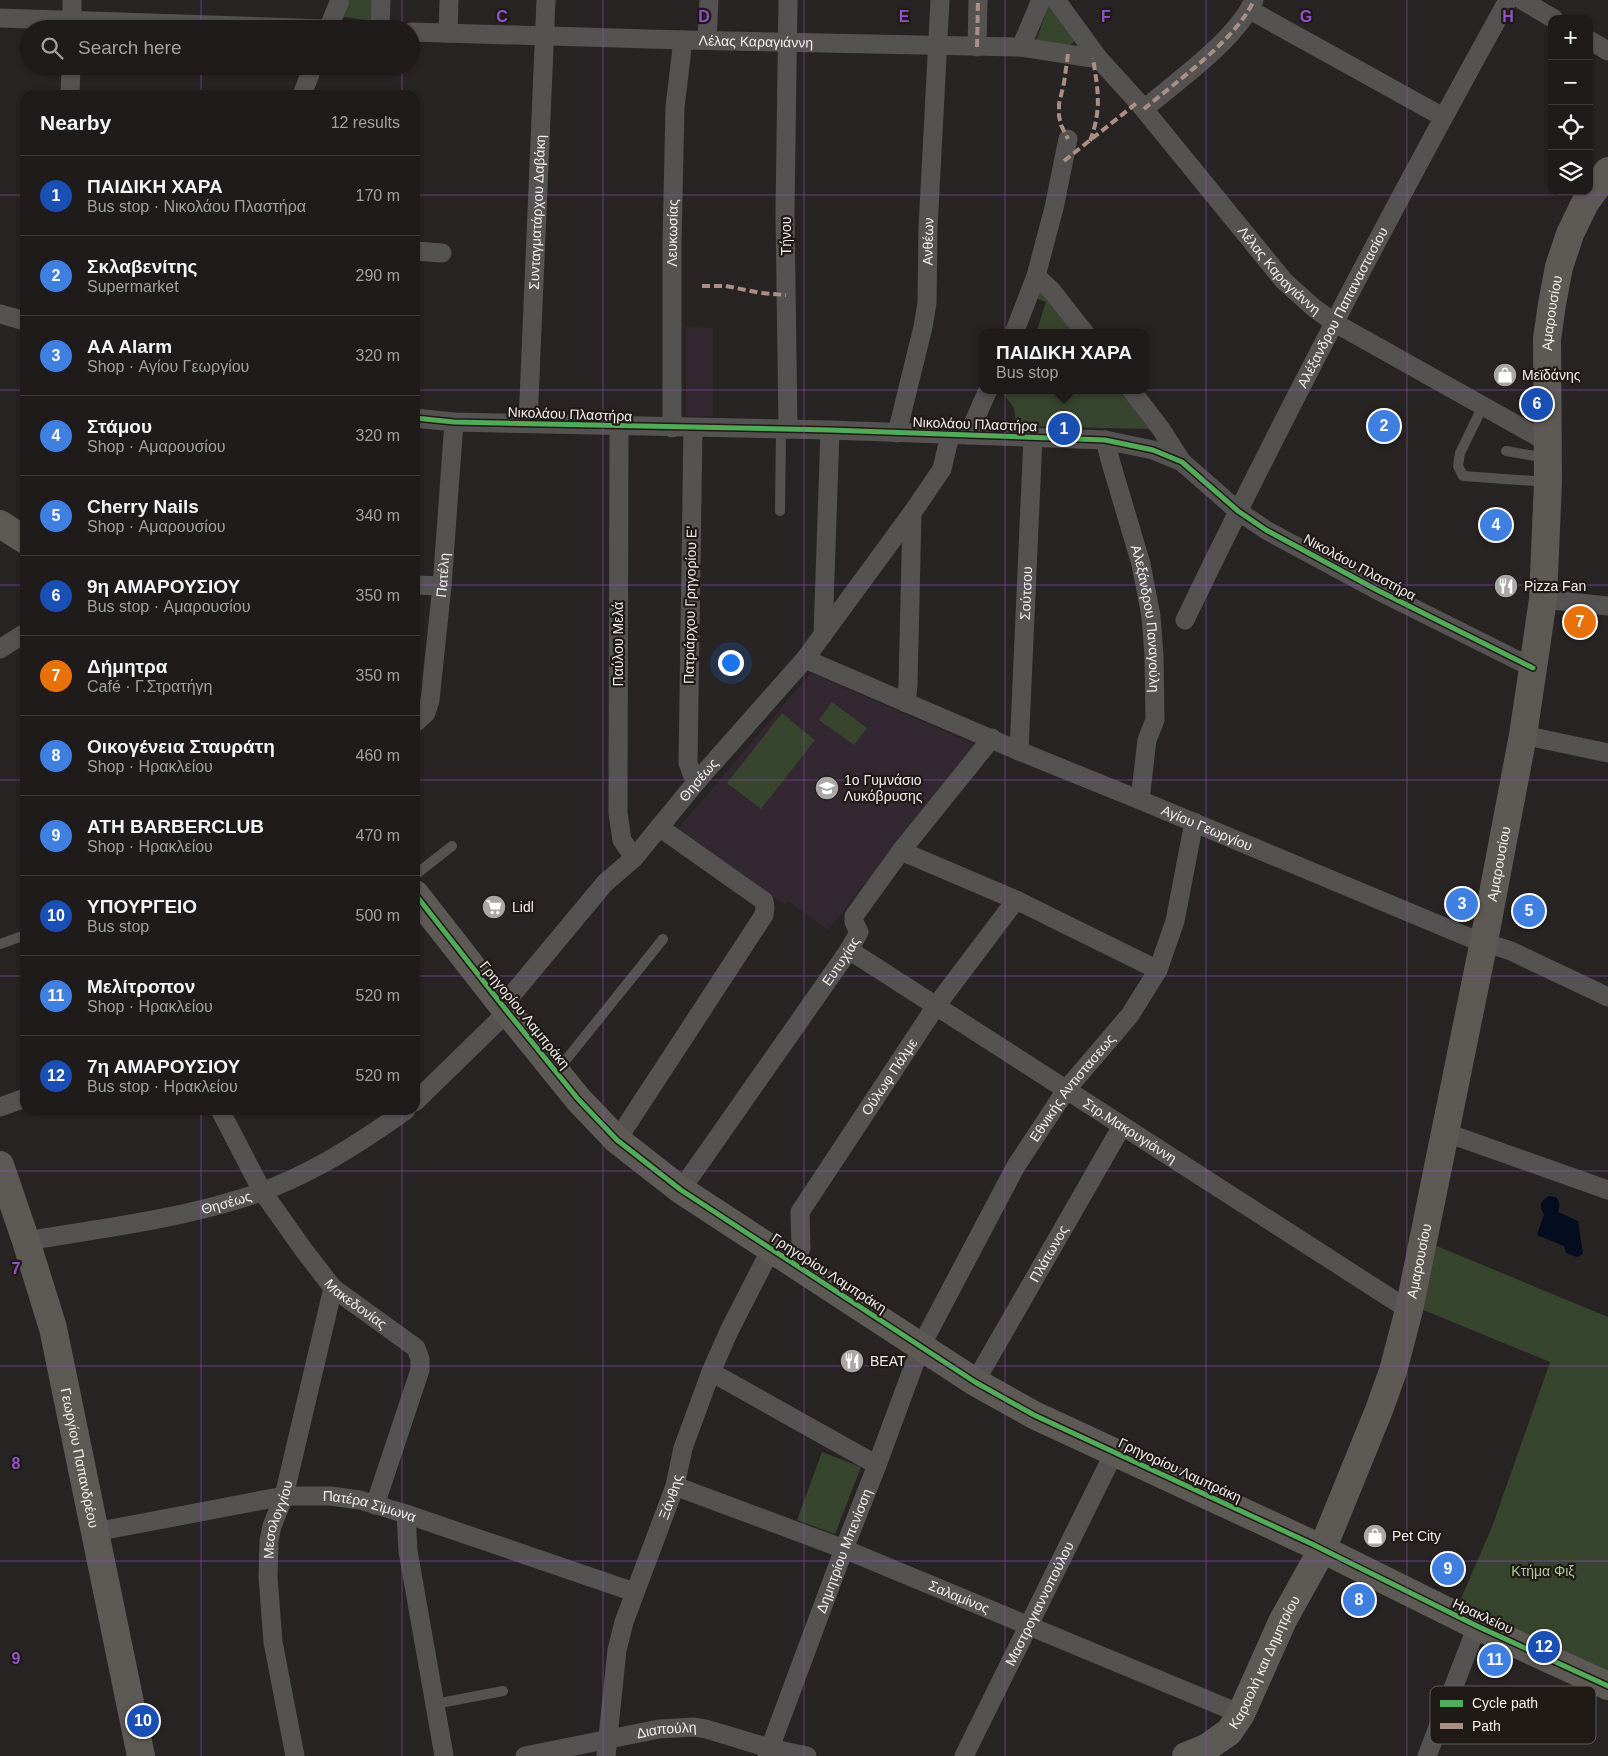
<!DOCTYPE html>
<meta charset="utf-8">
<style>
:root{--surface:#1e1b1a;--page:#2b2827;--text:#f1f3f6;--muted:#a1a1a2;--line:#3c3939;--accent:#aba7a6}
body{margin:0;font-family:Arial,sans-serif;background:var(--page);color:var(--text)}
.controls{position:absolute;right:15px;top:15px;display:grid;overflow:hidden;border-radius:10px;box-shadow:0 1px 4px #0004}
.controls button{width:45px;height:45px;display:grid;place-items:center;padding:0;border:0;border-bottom:1px solid var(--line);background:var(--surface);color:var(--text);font:25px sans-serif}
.you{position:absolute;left:730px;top:662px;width:18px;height:18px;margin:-12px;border:4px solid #fff;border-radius:50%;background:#1a73e8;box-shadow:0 0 0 8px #1a73e833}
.badge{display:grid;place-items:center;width:32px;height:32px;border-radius:50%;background:var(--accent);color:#fff;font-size:16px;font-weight:700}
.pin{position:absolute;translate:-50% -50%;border:2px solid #fff;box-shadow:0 1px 5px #0006}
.popup{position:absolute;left:979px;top:329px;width:170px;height:65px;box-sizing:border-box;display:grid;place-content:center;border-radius:10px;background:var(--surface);filter:drop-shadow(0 1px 4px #0005);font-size:16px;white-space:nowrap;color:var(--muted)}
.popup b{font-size:19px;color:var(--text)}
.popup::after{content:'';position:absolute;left:50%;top:100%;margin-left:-10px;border:10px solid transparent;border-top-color:var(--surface)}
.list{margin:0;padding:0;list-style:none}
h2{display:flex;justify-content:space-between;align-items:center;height:65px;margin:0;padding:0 20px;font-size:21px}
h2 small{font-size:16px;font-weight:400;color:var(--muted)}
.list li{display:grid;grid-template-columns:32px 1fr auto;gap:15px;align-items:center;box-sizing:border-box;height:80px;padding:0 20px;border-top:1px solid var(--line)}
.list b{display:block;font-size:19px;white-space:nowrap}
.list p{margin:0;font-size:16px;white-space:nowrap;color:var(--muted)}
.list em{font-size:16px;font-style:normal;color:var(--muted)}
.icon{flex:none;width:28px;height:28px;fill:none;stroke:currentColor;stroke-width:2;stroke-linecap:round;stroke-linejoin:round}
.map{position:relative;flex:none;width:1608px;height:1756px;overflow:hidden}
.search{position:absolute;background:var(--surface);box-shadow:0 1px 4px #0004;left:20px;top:20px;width:400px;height:55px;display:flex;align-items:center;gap:12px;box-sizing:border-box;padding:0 18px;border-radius:28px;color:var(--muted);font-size:19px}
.panel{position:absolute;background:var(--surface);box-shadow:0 1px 4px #0004;left:20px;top:90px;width:400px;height:1025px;border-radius:15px}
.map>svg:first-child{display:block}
</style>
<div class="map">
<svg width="1608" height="1756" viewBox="0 0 1608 1756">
<rect width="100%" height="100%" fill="#282423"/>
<path fill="#332731" d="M686 327 713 328V416H686Z
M811 673 976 745 828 930 788 901 785 905 676 831Z"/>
<path fill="#37452e" d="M350 0H374L371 21 344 17 343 16Z
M1048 7H1051L1074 36V42L1069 46 1036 41Z
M1038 289 1042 291 1075 333H1036L1046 302 1035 298Z
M1003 390H1119L1149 429 1016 426 1014 408 1002 392Z
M832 702 867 728 854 745 819 720Z
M782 713 815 740 761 809 727 783Z
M1432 1244 1608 1317V1673L1459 1603 1492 1527 1550 1362 1421 1309Z
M822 1452 861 1467 835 1534 797 1520Z"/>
<path fill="#040c1f" d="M1550 1196 1556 1197C1560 1203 1560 1206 1558 1212L1578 1221 1583 1254 1577 1257 1566 1253 1564 1246 1537 1235 1544 1214C1538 1206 1541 1199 1550 1196Z"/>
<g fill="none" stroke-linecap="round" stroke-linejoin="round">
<path stroke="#555352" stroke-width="10" d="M1483 406 1460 453 1458 466 1463 476 1547 482
M1506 451 1546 458
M780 511 781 429
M415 875 452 846
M0 944 25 935
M557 1071 663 939
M435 1704 503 1691"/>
<g stroke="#555352" stroke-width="19">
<path d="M72 0V29"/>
<path id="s1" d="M1056 0 1099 59 1138 102 1284 281 1314 308 1335 323 1547 442"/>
<path d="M1522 0 1554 19"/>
<path d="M1250 10 1443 117"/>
<path d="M0 18 327 29"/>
<path d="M328 29 340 0"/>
<path d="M380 29 381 0"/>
<path id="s2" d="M411 32 683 40 1021 47 1099 59"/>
<path d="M448 33 449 0"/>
<path d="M707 40 709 0"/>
<path d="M1589 40 1608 51"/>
<path d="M977 47 978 0"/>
<path d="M1021 47 1041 0"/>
<path d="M70 95 71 66"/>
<path d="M302 95 313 66"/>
<path d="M1144 109C1177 81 1237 39 1254 0"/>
<path d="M415 251 442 253"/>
<path d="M1036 276 1052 291 1085 333"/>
<path d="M0 314 25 321"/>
<path d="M1014 333 1036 276 1054 208 1068 139"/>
<path d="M1131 390 1161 429 1182 462"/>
<path d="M415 418 454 422 830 430 1105 440 1153 450 1182 462 1238 511 1266 530 1377 590 1533 668"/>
<path id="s3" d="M528 423 546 0"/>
<path d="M619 426 618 813 622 840 634 858"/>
<path id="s4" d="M672 428V242L675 107 683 40"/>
<path d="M693 428 688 763 692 774 698 780"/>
<path d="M788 429 785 213 788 0"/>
<path id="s5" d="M897 433 923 327 927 303 928 228 940 0"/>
<path d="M968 435 988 390"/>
<path id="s6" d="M1105 440 1111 463 1141 564 1151 616 1154 655 1155 720 1147 740 1140 800"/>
<path d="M415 585 442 586"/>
<path d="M1543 599 1608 606"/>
<path id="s7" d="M1185 620C1286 410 1395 204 1508 0"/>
<path d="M823 635 830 430"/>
<path d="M0 649 25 633"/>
<path id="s8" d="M805 659 1019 751 1140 800 1468 937 1511 951 1608 997"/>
<path d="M906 703 908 685 912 513"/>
<path id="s9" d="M415 723 426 713 430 700 442 586 454 422"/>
<path d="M1523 735 1608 753"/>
<path id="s10" d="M1019 751 1033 437"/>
<path d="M901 851 1016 900 1158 970"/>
<path id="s11" d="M849 950 1409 1310"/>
<path id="s12" d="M415 1102 497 1022 506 1010 511 996 605 883 634 858 698 780 805 659 912 513 942 469 950 435"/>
<path d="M0 1107 25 1098"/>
<path id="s13" d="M220 1110 262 1191 303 1249 333 1288 416 1348 420 1359V1370L375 1505"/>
<path d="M1444 1132 1608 1190"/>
<path d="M617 1140 764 915 765 907 764 901 659 827"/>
<path id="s14" d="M681 1190 849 950 859 932 854 922V916L901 851 992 738"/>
<path id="s15" d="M26 1241C98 1229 173 1220 243 1198 302 1180 356 1146 406 1110"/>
<path id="s16" d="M793 1264 801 1248 800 1212 936 1006 1016 900"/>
<path d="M711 1372 877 1465"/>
<path id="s17" d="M975 1382 1122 1126"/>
<path id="s18" d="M675 1486 844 1549 1241 1714"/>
<path d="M406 1514 408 1551 444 1756"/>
<path id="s19" d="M95 1532 284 1496H330L360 1500 406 1514 634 1592"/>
<path id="s20" d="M295 1756 273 1642 268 1577 269 1541 272 1526 284 1496 333 1288"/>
<path id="s21" d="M525 1756 659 1729 694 1727 706 1729 769 1748 807 1756"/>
<path id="s22" d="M606 1756 617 1650 624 1622 675 1486 683 1448 711 1372 729 1331 771 1249"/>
<path id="s23" d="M767 1756 844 1549 877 1465 921 1346 1016 1166 1066 1090 1130 1015 1158 970 1175 921 1194 822"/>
<path id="s24" d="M964 1756 1115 1451"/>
<path d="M1427 1756 1477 1626"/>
</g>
<g stroke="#5d5954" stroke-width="28">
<path d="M0 524 25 540"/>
<path d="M415 894 506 1010 578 1099 617 1140 681 1190 975 1382 1034 1415 1312 1544 1477 1626 1608 1686"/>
<path id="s25" d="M0 1165 26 1241 53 1328 141 1756"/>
<path id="s26" d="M1186 1756 1206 1748 1229 1732 1241 1714 1283 1620 1322 1550 1379 1410 1393 1371 1409 1310 1484 941 1523 735 1533 668 1543 599 1548 482 1547 339 1552 304 1559 267 1570 234 1585 203 1608 171"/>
</g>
<path stroke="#ac8f84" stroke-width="4" stroke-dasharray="8 4" stroke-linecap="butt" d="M977 47 978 0
M1068 54 1064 83 1059 104V116L1061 125 1068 139
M1144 109C1177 81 1237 39 1254 0
M1090 141C1102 109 1098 91 1093 58
M1064 161 1138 102
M702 286H726L761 293 786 295"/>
<g stroke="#201a17" stroke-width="8">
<path id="cycleway" d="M415 418 454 422 830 430 1105 440 1153 450 1182 462 1238 511 1266 530 1377 590 1533 668
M415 894 506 1010 578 1099 617 1140 681 1190 975 1382 1034 1415 1312 1544 1477 1626 1608 1686"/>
</g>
<use href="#cycleway" stroke="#51ab58" stroke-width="5"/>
</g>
<path fill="none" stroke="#9353c8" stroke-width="1" stroke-opacity="0.55" d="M201 0V29M402 0V29M603 0V1756M804 0V1756M1005 0V1756M1206 0V1756M1407 0V1756M201 66V95M402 66V95M0 195H25M415 195H1608M0 390H25M415 390H1608M0 585H25M415 585H1608M0 780H25M415 780H1608M0 976H25M415 976H1608M201 1110V1756M402 1110V1756M0 1171H1608M0 1366H1608M0 1561H1608"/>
<defs>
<g id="shop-disc" transform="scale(1.25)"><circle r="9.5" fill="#aba7a6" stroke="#201a17"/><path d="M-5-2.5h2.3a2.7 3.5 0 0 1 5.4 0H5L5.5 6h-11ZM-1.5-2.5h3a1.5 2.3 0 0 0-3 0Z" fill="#fff"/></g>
<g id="restaurant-disc" transform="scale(1.25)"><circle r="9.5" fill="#aba7a6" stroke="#201a17"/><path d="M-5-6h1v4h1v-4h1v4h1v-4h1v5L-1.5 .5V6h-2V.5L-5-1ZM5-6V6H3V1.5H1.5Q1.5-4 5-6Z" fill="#fff"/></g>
<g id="school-disc" transform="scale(1.25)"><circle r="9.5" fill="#aba7a6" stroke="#201a17"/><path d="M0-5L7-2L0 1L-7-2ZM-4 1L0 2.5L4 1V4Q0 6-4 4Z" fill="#fff"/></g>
<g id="supermarket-disc" transform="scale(1.25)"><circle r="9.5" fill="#aba7a6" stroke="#201a17"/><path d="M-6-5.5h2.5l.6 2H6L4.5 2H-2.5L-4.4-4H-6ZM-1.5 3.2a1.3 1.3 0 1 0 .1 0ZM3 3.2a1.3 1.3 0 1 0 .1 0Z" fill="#fff"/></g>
</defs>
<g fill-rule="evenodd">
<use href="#shop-disc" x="1505" y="375"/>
<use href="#restaurant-disc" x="1506" y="586"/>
<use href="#school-disc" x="827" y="788"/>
<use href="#supermarket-disc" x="494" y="907"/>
<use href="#restaurant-disc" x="852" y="1361"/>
<use href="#shop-disc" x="1375" y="1536"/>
</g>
<g text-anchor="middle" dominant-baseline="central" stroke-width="4.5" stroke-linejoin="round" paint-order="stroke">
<g font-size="14" fill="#f2eeec" stroke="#201a17">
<text stroke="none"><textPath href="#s2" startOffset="345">Λέλας Καραγιάννη</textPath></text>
<text stroke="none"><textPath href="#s3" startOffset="211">Συνταγματάρχου Δαβάκη</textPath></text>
<text stroke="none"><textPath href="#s4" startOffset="195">Λευκωσίας</textPath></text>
<text transform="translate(786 236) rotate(-90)">Τήνου</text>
<text stroke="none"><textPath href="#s5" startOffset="195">Ανθέων</textPath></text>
<text stroke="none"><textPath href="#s1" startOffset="351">Λέλας Καραγιάννη</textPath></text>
<text stroke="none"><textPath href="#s7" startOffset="350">Αλέξανδρου Παπαναστασίου</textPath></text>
<text stroke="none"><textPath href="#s26" startOffset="1520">Αμαρουσίου</textPath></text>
<text transform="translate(570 414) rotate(2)">Νικολάου Πλαστήρα</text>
<text transform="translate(975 424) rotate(2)">Νικολάου Πλαστήρα</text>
<text transform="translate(1360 567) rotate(28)">Νικολάου Πλαστήρα</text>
<text stroke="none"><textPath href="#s9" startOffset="154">Πατέλη</textPath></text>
<text stroke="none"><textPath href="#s10" startOffset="158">Σούτσου</textPath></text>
<text transform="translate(690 605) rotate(-89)">Πατριάρχου Γρηγορίου Ε'</text>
<text stroke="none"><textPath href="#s6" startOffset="184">Αλεξάνδρου Παναγούλη</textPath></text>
<text transform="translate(618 644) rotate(-90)">Παύλου Μελά</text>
<text stroke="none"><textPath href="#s12" startOffset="431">Θησέως</textPath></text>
<text stroke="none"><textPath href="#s8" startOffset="436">Αγίου Γεωργίου</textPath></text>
<text stroke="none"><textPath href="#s26" startOffset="965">Αμαρουσίου</textPath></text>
<text stroke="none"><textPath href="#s14" startOffset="279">Ευτυχίας</textPath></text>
<text transform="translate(525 1015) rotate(51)">Γρηγορίου Λαμπράκη</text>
<text stroke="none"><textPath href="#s16" startOffset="216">Ούλωφ Πάλμε</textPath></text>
<text stroke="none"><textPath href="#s23" startOffset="738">Εθνικής Αντιστασεως</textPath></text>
<text stroke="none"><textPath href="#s11" startOffset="334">Στρ.Μακρυγιάννη</textPath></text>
<text stroke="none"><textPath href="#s15" startOffset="204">Θησέως</textPath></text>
<text stroke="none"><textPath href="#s17" startOffset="148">Πλάτωνος</textPath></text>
<text stroke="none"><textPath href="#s26" startOffset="560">Αμαρουσίου</textPath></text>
<text transform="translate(829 1273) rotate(33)">Γρηγορίου Λαμπράκη</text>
<text stroke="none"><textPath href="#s13" startOffset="239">Μακεδονίας</textPath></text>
<text stroke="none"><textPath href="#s25" startOffset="304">Γεωργίου Παπανδρέου</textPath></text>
<text transform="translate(1180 1470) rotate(25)">Γρηγορίου Λαμπράκη</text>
<text stroke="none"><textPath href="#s22" startOffset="269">Ξάνθης</textPath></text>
<text stroke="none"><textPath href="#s19" startOffset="279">Πατέρα Σϊμωνα</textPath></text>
<text stroke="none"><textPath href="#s20" startOffset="240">Μεσολογγίου</textPath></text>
<text stroke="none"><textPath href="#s23" startOffset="219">Δημητρίου Μπενίσση</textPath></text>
<text stroke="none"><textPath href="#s18" startOffset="305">Σαλαμίνος</textPath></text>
<text stroke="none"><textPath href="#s24" startOffset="170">Μαστρογιαννοπούλου</textPath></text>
<text transform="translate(1483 1616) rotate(25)">Ηρακλείου</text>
<text stroke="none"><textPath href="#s26" startOffset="128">Καραολή και Δημητρίου</textPath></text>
<text stroke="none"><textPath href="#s21" startOffset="144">Διαπούλη</textPath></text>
</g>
<g font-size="14" fill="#f2eeec" stroke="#201a17" text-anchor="start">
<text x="1522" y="375">Μεϊδάνης</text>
<text x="1524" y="586">Pizza Fan</text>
<text x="844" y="780">1ο Γυμνάσιο<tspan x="844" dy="16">Λυκόβρυσης</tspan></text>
<text x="512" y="907">Lidl</text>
<text x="870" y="1361">ΒΕΑΤ</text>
<text x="1392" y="1536">Pet City</text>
</g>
<g font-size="14" fill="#aacd9a" stroke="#201a17">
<text x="1543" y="1571">Κτήμα Φιξ</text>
</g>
</g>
<rect x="1430" y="1686" width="166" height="58" rx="8" fill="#201a17" stroke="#5f5a57" stroke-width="1"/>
<rect x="1440" y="1700" width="23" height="7" fill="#51ab58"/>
<rect x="1440" y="1723" width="23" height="6" fill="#ac8f84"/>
<g font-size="14" fill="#f2eeec">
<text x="1472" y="1708">Cycle path</text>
<text x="1472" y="1731">Path</text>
</g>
<g font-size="16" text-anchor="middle" font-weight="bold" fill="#9353c8" stroke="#201a17" stroke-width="4.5" stroke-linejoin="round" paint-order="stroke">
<text x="502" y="22">C</text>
<text x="704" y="22">D</text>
<text x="904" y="22">E</text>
<text x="1106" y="22">F</text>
<text x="1306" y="22">G</text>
<text x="1508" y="22">H</text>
<text x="16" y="1274">7</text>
<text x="16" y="1469">8</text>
<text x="16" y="1664">9</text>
</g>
</svg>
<div class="controls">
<button>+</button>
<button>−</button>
<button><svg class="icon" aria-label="locate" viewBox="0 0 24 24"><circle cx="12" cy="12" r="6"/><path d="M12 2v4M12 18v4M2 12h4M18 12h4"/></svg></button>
<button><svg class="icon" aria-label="layers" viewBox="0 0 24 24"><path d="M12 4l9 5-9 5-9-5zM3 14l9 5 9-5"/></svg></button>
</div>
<div class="you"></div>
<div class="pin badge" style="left:1064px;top:429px;background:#1a4fb4">1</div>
<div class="popup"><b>ΠΑΙΔΙΚΗ ΧΑΡΑ</b>Bus stop</div>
<div class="pin badge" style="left:1384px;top:426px;background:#3f7fe0">2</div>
<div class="pin badge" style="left:1462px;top:904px;background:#3f7fe0">3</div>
<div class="pin badge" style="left:1496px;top:525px;background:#3f7fe0">4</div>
<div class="pin badge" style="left:1529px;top:911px;background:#3f7fe0">5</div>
<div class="pin badge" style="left:1537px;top:404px;background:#1a4fb4">6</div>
<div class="pin badge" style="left:1580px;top:622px;background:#e8710a">7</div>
<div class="pin badge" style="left:1359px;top:1600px;background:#3f7fe0">8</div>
<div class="pin badge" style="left:1448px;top:1569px;background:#3f7fe0">9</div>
<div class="pin badge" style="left:143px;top:1721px;background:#1a4fb4">10</div>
<div class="pin badge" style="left:1495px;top:1660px;background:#3f7fe0">11</div>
<div class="pin badge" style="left:1544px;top:1647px;background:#1a4fb4">12</div>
<div class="search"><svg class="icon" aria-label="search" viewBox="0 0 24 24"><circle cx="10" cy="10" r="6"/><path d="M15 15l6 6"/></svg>Search here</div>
<section class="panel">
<h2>Nearby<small>12 results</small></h2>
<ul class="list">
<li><span class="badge" style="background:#1a4fb4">1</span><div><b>ΠΑΙΔΙΚΗ ΧΑΡΑ</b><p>Bus stop · Νικολάου Πλαστήρα</p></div><em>170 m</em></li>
<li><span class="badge" style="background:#3f7fe0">2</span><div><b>Σκλαβενίτης</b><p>Supermarket</p></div><em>290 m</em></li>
<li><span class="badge" style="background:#3f7fe0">3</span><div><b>AA Alarm</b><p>Shop · Αγίου Γεωργίου</p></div><em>320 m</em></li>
<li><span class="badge" style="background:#3f7fe0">4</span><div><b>Στάμου</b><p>Shop · Αμαρουσίου</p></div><em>320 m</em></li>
<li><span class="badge" style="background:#3f7fe0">5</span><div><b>Cherry Nails</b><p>Shop · Αμαρουσίου</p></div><em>340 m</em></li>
<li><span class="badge" style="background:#1a4fb4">6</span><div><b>9η ΑΜΑΡΟΥΣΙΟΥ</b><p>Bus stop · Αμαρουσίου</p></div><em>350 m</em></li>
<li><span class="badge" style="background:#e8710a">7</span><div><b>Δήμητρα</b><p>Café · Γ.Στρατήγη</p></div><em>350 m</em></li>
<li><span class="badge" style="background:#3f7fe0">8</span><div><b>Οικογένεια Σταυράτη</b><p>Shop · Ηρακλείου</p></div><em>460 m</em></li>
<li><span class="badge" style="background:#3f7fe0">9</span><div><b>ATH BARBERCLUB</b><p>Shop · Ηρακλείου</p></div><em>470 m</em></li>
<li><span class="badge" style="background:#1a4fb4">10</span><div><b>ΥΠΟΥΡΓΕΙΟ</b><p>Bus stop</p></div><em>500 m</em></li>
<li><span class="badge" style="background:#3f7fe0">11</span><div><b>Μελίτροπον</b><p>Shop · Ηρακλείου</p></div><em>520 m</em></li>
<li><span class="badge" style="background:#1a4fb4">12</span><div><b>7η ΑΜΑΡΟΥΣΙΟΥ</b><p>Bus stop · Ηρακλείου</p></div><em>520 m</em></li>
</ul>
</section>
</div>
